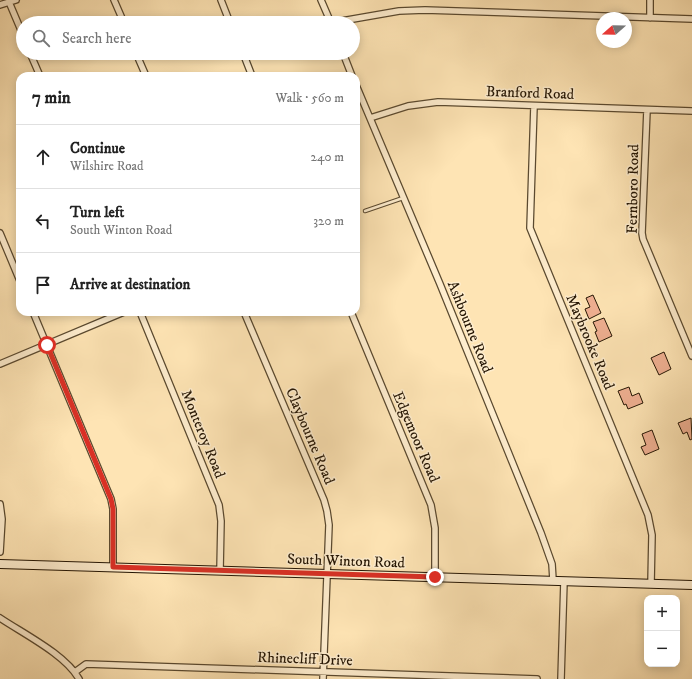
<!DOCTYPE html>
<meta charset="utf-8">
<style>
:root{--surface:#fff;--page:#f2f2f2;--text:#222;--muted:#767676;--line:#e0e0e0}
body{margin:0;font-family:"IM FELL DW Pica",serif;background:var(--page);color:var(--text)}
.controls{position:absolute;right:12px;bottom:12px;display:grid;overflow:hidden;border-radius:8px;box-shadow:0 2px 10px #0003}
.controls button{width:36px;height:36px;display:grid;place-items:center;padding:0;border:0;border-bottom:1px solid var(--line);background:var(--surface);color:var(--text);font:20px sans-serif}
.compass{position:absolute;left:596px;top:12px;width:36px;height:36px;border-radius:50%;background:var(--surface);box-shadow:0 2px 10px #0003;rotate:250deg}
.stop{position:absolute;width:12px;height:12px;margin:-9px;border:3px solid #d93025;border-radius:50%;background:#fff}
.stop.end{background:#d93025;border-color:#fff;box-shadow:0 1px 4px #0008}
.list{margin:0;padding:0;list-style:none}
h2{display:flex;justify-content:space-between;align-items:center;height:52px;margin:0;padding:0 16px;font-size:17px}
h2 small{font-size:13px;font-weight:400;color:var(--muted)}
.list li{display:grid;grid-template-columns:26px 1fr auto;gap:12px;align-items:center;box-sizing:border-box;height:64px;padding:0 16px;border-top:1px solid var(--line)}
.list b{display:block;font-size:15px;white-space:nowrap}
.list p{margin:0;font-size:13px;white-space:nowrap;color:var(--muted)}
.list em{font-size:13px;font-style:normal;color:var(--muted)}
.icon{flex:none;width:22px;height:22px;fill:none;stroke:currentColor;stroke-width:2;stroke-linecap:round;stroke-linejoin:round}
.map{position:relative;flex:none;width:692px;height:679px;overflow:hidden}
.search{position:absolute;background:var(--surface);box-shadow:0 2px 10px #0003;left:16px;top:16px;width:344px;height:44px;display:flex;align-items:center;gap:10px;box-sizing:border-box;padding:0 14px;border-radius:22px;color:var(--muted);font-size:15px}
.panel{position:absolute;background:var(--surface);box-shadow:0 2px 10px #0003;left:16px;top:72px;width:344px;height:244px;border-radius:12px}
.map>svg:first-child{display:block}
</style>
<div class="map">
<svg width="692" height="679" viewBox="0 0 692 679">
<rect width="100%" height="100%" fill="#fee4b4"/>
<filter id="stains"><feTurbulence type="fractalNoise" baseFrequency=".005" numOctaves="4"/><feColorMatrix values="0 0 0 0 .2 0 0 0 0 .09 0 0 0 0 .02 0 0 0 .5 -.17"/></filter>
<radialGradient id="worn" r=".72"><stop offset=".6" stop-color="#630" stop-opacity="0"/><stop offset="1" stop-color="#630" stop-opacity=".3"/></radialGradient>
<path fill="#f0b092" stroke="#241503" d="M593 295 601 313 589 319 585 309 590 307 586 298Z
M604 318 612 336 599 342 595 332 597 331 593 322Z
M664 352 671 369 659 375 651 358Z
M629 387 632 396 639 393 643 403 628 409 626 404 624 405 618 391Z
M691 418 692 439 690 440 687 432 683 434 678 423Z
M652 430 659 449 645 455 641 447 646 445 642 434Z"/>
<g fill="none" stroke-linecap="round" stroke-linejoin="round">
<g stroke="#5a492f" stroke-width="4.5">
<path id="service" d="M365 211 403 198"/>
</g>
<g stroke="#5a492f" stroke-width="8">
<path id="minor" d="M114 0 124 23
M221 0 230 23
M321 0 331 23
M9 2 23 35
M0 5 16 0
M650 18V0
M330 23 399 11 425 10 692 19
M30 53 40 76
M136 53 146 76
M243 53 252 76
M343 53 352 76
M356 85 440 284 541 533 552 564 553 580
M534 106 530 228 648 515 652 535 651 583
M647 110 642 233 643 239 692 356
M370 118 408 106 438 102 692 111
M0 233 20 281
M33 312 111 499 113 509V567
M140 312 219 505 221 521 220 570
M244 312 324 500 327 511 329 525 323 679
M351 312 431 505 435 528V577
M0 364 124 312
M0 504 2 519 0 552
M0 618C24 634 66 655 79 679
M75 672 86 664 537 679
M561 679 564 581"/>
</g>
<g stroke="#241503" stroke-width="10">
<path id="secondary" d="M0 564 692 585"/>
</g>
<path stroke="#241503" stroke-width="1" stroke-dasharray="1 2" stroke-linecap="butt" d="M356 215 361 213"/>
<use href="#service" stroke="#feedce" stroke-width="2.5"/>
<use href="#minor" stroke="#feedce" stroke-width="5.5"/>
<use href="#secondary" stroke="#feedce" stroke-width="8"/>
</g>
<g fill="none" stroke-linecap="round" stroke-linejoin="round">
<path stroke="#d93025" stroke-width="5" d="M47 345 111 499 113 509V567L435 577"/>
</g>
<g text-anchor="middle" dominant-baseline="central" stroke-width="3" stroke-linejoin="round" paint-order="stroke">
<g font-size="15" fill="#241503" stroke="#feedce">
<text transform="translate(530 93) rotate(2)">Branford Road</text>
<text transform="translate(633 189) rotate(-89)">Fernboro Road</text>
<text transform="translate(470 327) rotate(68)">Ashbourne Road</text>
<text transform="translate(590 342) rotate(67)">Maybrooke Road</text>
<text transform="translate(203 434) rotate(68)">Monteroy Road</text>
<text transform="translate(310 436) rotate(67)">Claybourne Road</text>
<text transform="translate(416 437) rotate(67)">Edgemoor Road</text>
<text transform="translate(346 561) rotate(2)">South Winton Road</text>
<text transform="translate(305 659) rotate(2)">Rhinecliff Drive</text>
</g>
</g>
<rect width="100%" height="100%" filter="url(#stains)"/>
<rect width="100%" height="100%" fill="url(#worn)"/>
</svg>
<div class="controls">
<button>+</button>
<button>−</button>
</div>
<svg class="compass" viewBox="-18 -18 36 36"><path d="M0-13l5 13h-10z" fill="#e53935"/><path d="M0 13l5-13h-10z" fill="#767676"/></svg>
<div class="stop" style="left:47px;top:345px"></div>
<div class="stop end" style="left:435px;top:577px"></div>
<div class="search"><svg class="icon" aria-label="search" viewBox="0 0 24 24"><circle cx="10" cy="10" r="6"/><path d="M15 15l6 6"/></svg>Search here</div>
<section class="panel">
<h2>7 min<small>Walk · 560 m</small></h2>
<ul class="list">
<li><svg class="icon" aria-label="ahead" viewBox="0 0 24 24"><path d="M12 20V5M6 11l6-6 6 6"/></svg><div><b>Continue</b><p>Wilshire Road</p></div><em>240 m</em></li>
<li><svg class="icon" aria-label="left" viewBox="0 0 24 24"><path d="M17 20v-9H6M10 6l-5 5 5 5"/></svg><div><b>Turn left</b><p>South Winton Road</p></div><em>320 m</em></li>
<li><svg class="icon" aria-label="arrive" viewBox="0 0 24 24"><path d="M6 21V4h12l-3 4 3 4H6"/></svg><div><b>Arrive at destination</b></div></li>
</ul>
</section>
</div>
